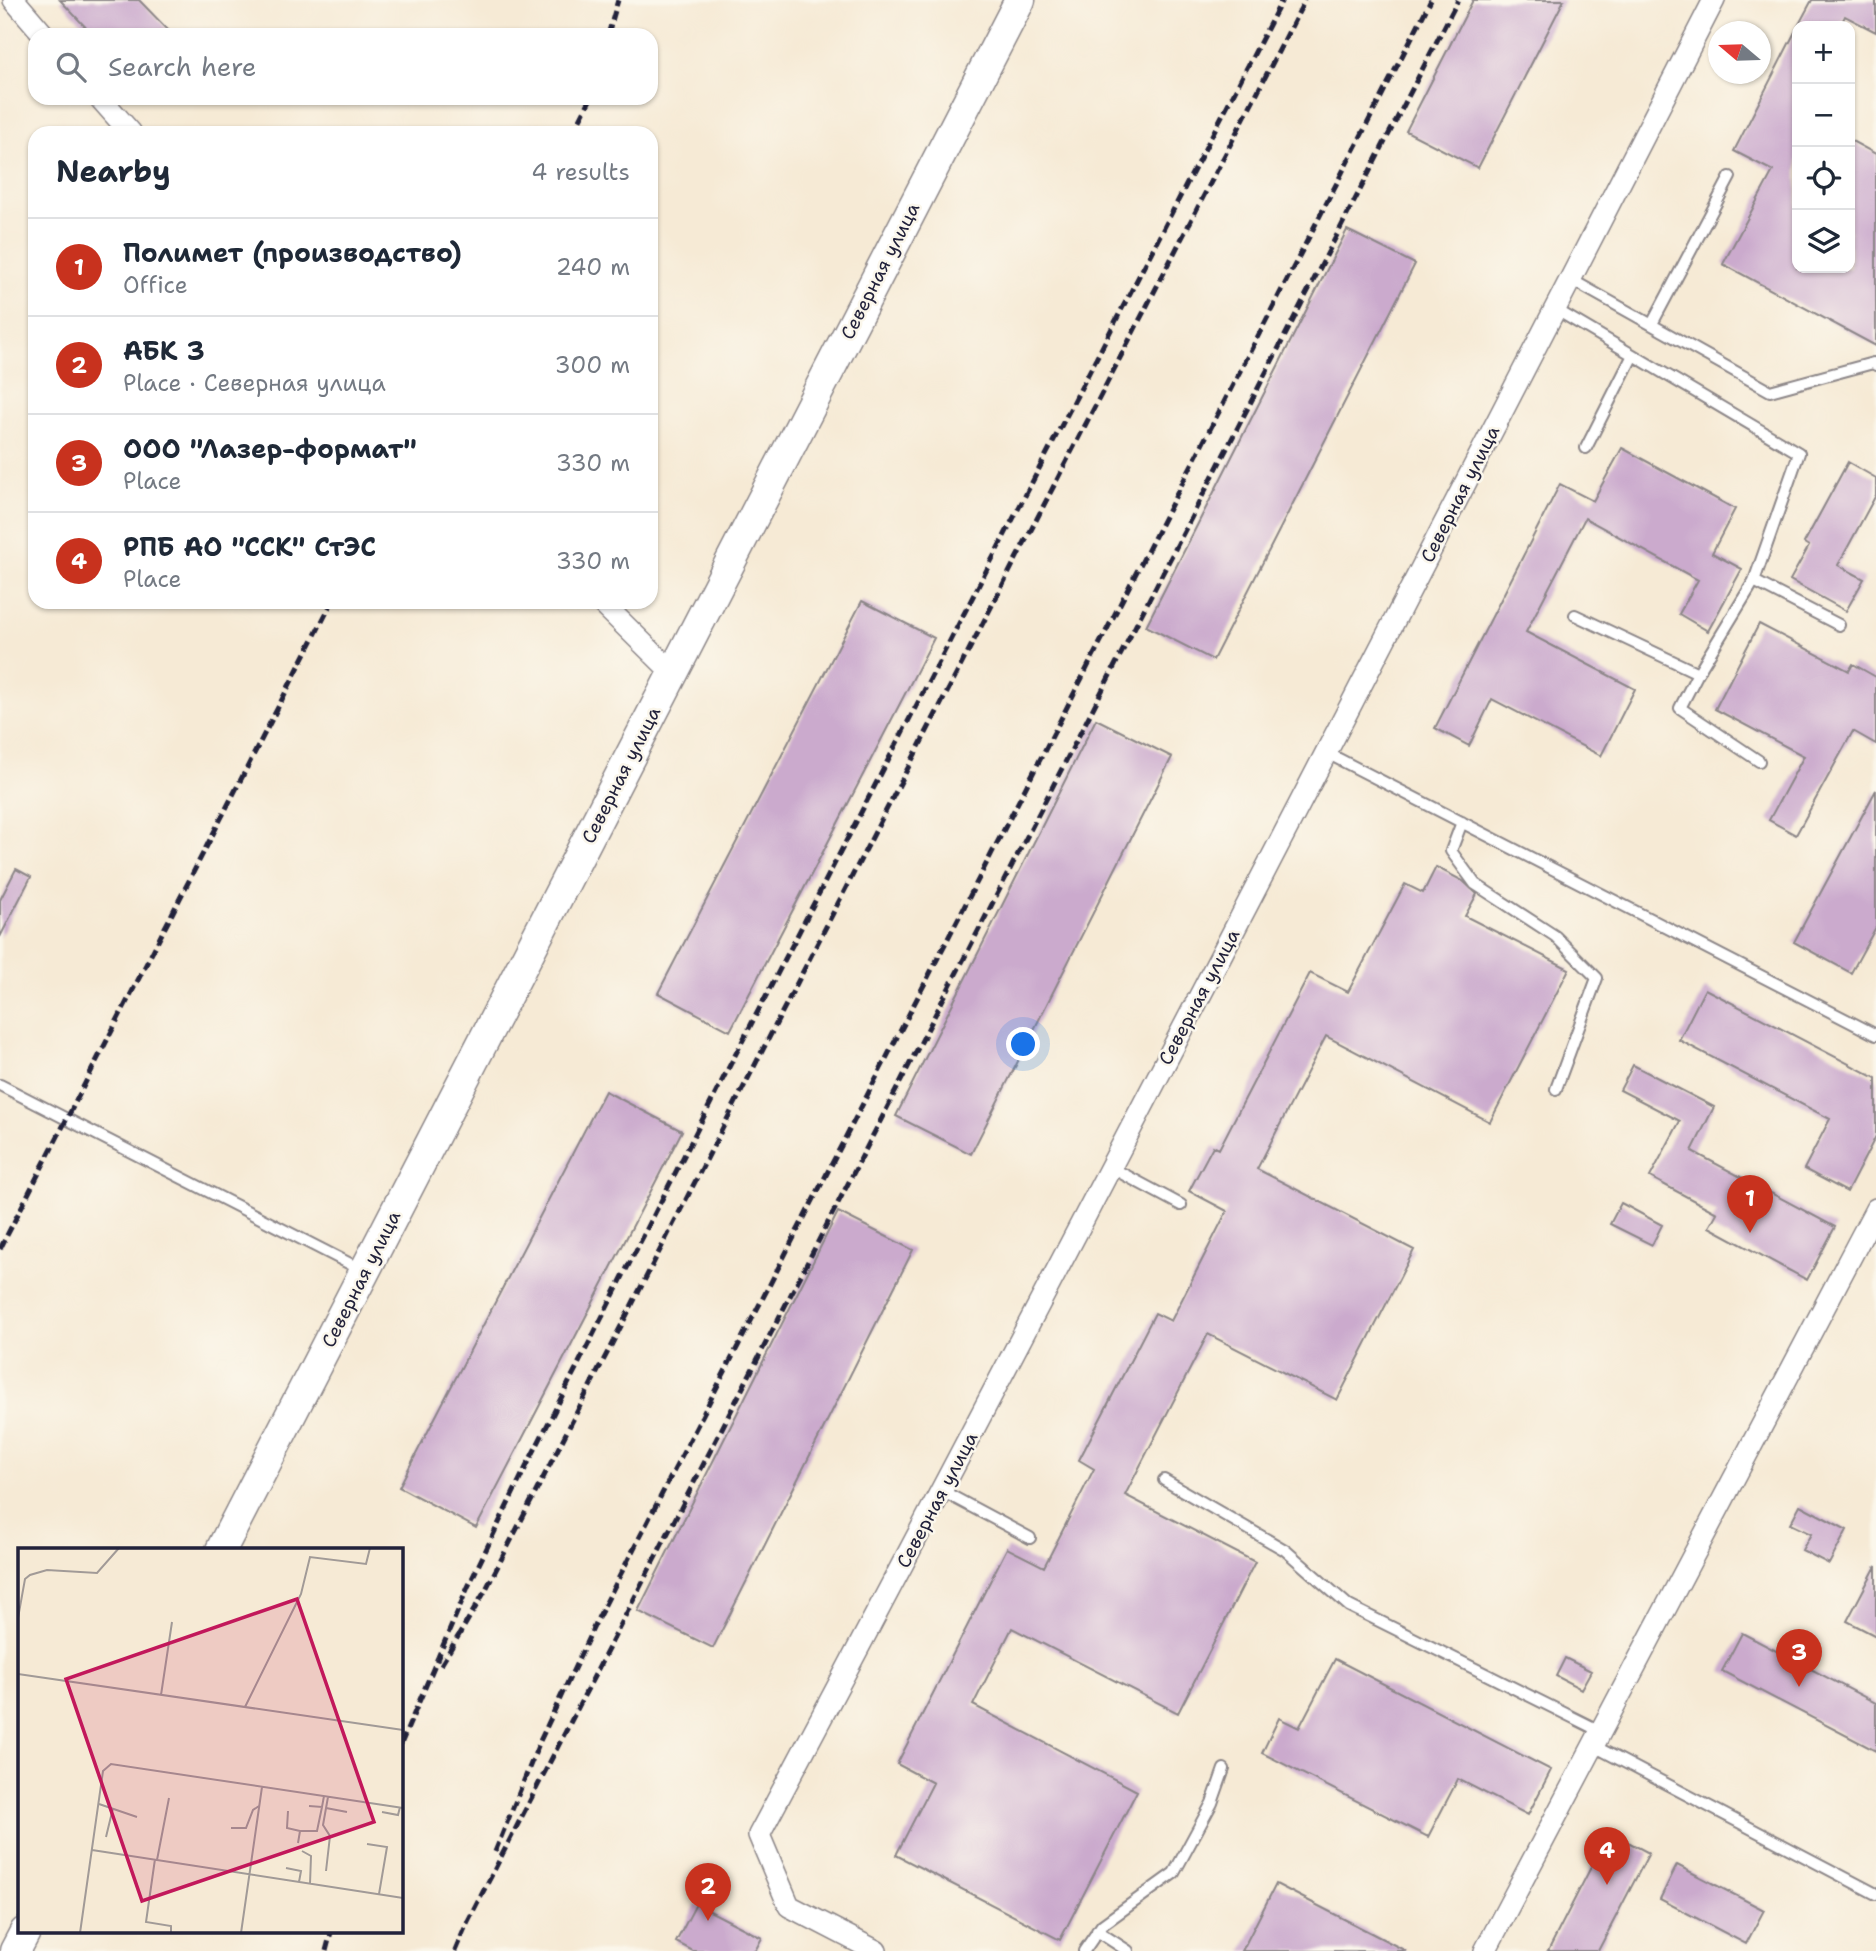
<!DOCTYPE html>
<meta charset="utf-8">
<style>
:root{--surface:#fff;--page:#f6f6f7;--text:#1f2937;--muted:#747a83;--line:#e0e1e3;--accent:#c8321e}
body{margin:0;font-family:"Shantell Sans",sans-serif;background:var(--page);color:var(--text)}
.controls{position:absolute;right:21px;top:21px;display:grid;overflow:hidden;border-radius:14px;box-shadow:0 2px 5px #0004}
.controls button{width:63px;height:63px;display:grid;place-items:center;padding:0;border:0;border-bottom:2px solid var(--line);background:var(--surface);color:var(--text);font:35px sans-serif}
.compass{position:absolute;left:1708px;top:21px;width:63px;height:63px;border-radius:50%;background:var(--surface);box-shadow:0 2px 5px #0004;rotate:289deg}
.you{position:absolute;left:1024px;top:1045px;width:24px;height:24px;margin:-18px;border:5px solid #fff;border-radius:50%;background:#1a73e8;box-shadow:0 0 0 10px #1a73e833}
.badge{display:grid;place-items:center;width:46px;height:46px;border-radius:50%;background:var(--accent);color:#fff;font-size:23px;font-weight:700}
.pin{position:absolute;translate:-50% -58px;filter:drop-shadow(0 2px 4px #0008)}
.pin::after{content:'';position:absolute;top:37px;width:24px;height:21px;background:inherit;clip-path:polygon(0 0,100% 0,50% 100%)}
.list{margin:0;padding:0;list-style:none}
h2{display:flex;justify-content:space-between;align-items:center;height:91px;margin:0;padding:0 28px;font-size:30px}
h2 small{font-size:23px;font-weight:400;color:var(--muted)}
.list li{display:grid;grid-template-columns:46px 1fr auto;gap:21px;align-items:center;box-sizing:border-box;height:98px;padding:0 28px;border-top:2px solid var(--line)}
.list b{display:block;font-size:26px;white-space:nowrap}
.list p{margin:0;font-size:23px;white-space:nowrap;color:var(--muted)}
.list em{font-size:23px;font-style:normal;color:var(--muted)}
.icon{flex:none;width:38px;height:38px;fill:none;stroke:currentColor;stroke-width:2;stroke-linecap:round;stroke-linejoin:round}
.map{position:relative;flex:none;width:1876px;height:1951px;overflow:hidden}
.search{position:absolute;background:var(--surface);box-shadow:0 2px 5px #0004;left:28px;top:28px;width:630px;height:77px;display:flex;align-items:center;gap:18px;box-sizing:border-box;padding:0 24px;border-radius:21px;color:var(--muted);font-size:26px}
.panel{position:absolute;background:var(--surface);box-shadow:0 2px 5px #0004;left:28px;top:126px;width:630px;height:483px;border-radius:21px}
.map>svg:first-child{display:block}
</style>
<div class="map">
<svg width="1876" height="1951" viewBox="0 0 1876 1951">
<rect width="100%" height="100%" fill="#fbf7ec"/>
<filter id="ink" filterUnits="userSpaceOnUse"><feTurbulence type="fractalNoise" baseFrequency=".0143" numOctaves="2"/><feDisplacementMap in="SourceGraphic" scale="14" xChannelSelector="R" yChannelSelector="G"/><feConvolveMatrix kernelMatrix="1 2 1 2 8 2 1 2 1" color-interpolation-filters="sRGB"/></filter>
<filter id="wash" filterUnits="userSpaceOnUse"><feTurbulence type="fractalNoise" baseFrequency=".00686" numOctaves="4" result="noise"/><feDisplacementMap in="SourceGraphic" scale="28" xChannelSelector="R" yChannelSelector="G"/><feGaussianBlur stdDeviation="1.57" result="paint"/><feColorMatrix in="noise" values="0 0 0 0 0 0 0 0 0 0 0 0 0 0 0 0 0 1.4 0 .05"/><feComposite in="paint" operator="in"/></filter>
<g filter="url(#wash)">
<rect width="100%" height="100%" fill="#f6ead5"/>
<g id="blocks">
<path fill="#cbaacd" d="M60 0H139L173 35H93Z
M1473 0H1564L1478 168 1406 131Z
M1812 0H1876V32L1845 16 1840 26H1798Z
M1797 28V268H1850V140L1876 154V346L1723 264 1773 171 1734 151Z
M1347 230 1415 264 1213 660 1146 626Z
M1622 448 1735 509 1712 553 1742 569 1708 631 1679 614 1698 580 1585 518 1526 632 1635 689 1601 756 1492 699 1469 746 1435 728 1560 484 1593 501Z
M1848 462 1876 478V495L1838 565 1864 579 1846 611 1790 580 1809 546 1804 543Z
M862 601 934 638 730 1031 658 993Z
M1759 624 1849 671 1853 664 1876 677V744L1853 731 1796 835 1769 820 1804 756 1715 709Z
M1096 719 1172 757 971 1154 896 1116Z
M1876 790V927L1851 973 1794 942Z
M1436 867 1463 881 1477 894 1465 916 1569 969 1490 1122 1326 1036 1257 1169 1414 1250 1337 1400 1208 1334 1125 1495 1255 1562 1178 1713 1012 1628 973 1705 1137 1791 1060 1940 896 1855 933 1783 897 1764 1007 1548 1044 1567 1094 1469 1079 1460 1155 1313 1171 1321 1227 1211 1189 1191 1213 1146 1219 1149 1310 973 1348 992 1405 884 1423 893Z
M16 869 31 877 0 937V900Z
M1705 989 1876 1078V1136L1847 1192 1804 1169 1830 1119 1679 1040Z
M1633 1065 1714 1107 1692 1151 1835 1227 1807 1280 1709 1227 1717 1213 1650 1177 1680 1121 1620 1090Z
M605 1091 682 1131 476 1528 399 1487Z
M1621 1203 1662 1225 1652 1245 1610 1224Z
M838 1212 913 1250 713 1648 638 1611Z
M1800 1505 1847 1530 1829 1564 1802 1550 1811 1534 1790 1524Z
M1876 1566V1636L1847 1621Z
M1742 1633 1876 1703V1751L1722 1671Z
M1565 1658 1591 1671 1581 1689 1556 1676Z
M1335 1659 1551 1770 1528 1815 1458 1779 1428 1837 1262 1753 1279 1718 1299 1728Z
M1609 1832 1649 1853 1598 1951H1548Z
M1677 1865 1764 1910 1746 1944 1660 1899Z
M1276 1884 1406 1951H1242Z
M696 1904 762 1938 755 1951H693L676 1942Z"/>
</g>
</g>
<g filter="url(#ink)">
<use href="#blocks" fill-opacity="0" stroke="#8c8688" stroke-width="2"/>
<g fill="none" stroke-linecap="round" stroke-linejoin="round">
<g stroke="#8c8688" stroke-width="14">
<path id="lane" d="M1570 279 1770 391 1873 363 1876 365
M1555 309 1633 355 1586 448
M1652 324 1730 177
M1633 355 1799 453 1754 581 1839 625
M1575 615 1698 673 1754 581
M1698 673 1680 708 1759 761
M1327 753 1876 1035
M1462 822 1451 851 1475 884 1555 936 1597 978 1556 1089
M0 1085 362 1270
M1110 1167 1181 1205
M1164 1480 1285 1550 1349 1606 1600 1731
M942 1491 1030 1538
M1592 1745 1876 1894
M1097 1931 1128 1951
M1084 1951 1102 1925 1174 1873 1212 1803 1224 1769"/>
</g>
<g stroke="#8c8688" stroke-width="24">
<path id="street" d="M14 0 44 35
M100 98 131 133
M601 602 673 673
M876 1951 789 1906 759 1835C1083 1226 1399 613 1714 0
M1485 1951 1876 1209"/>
</g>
<g stroke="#8c8688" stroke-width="33">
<path id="secondary" d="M221 1550 1020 0
M15 1951 25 1932"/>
</g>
<use href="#lane" stroke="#fff" stroke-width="10"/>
<use href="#street" stroke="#fff" stroke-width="21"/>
<use href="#secondary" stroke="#fff" stroke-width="30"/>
<path stroke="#22223b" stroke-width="5" stroke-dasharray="10 5" stroke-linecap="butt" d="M608 35 618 0
M573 133 591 98
M0 1249 332 602
M441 1665 484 1593 833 913 1305 0
M401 1744 468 1587 522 1475 728 1069 1282 0
M495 1852 540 1741 596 1622 1431 0
M326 1951 331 1932
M455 1951 468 1921 1458 0"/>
</g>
</g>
<g text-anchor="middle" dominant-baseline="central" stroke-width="5" stroke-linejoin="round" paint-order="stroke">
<g font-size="19" fill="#22223b" stroke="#fbf7ec">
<text transform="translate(880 271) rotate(-63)">Северная улица</text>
<text transform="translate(1460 494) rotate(-63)">Северная улица</text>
<text transform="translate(621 775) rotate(-63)">Северная улица</text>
<text transform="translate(1199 997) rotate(-62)">Северная улица</text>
<text transform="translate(361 1279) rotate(-63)">Северная улица</text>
<text transform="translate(937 1500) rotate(-62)">Северная улица</text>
</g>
</g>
<g transform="translate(18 1548)">
<rect width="385" height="385" fill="#f6ead5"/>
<path fill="none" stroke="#a19a97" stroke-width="2" d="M0 70 7 31 12 27 29 22 79 25 101 0M0 126 385 182M143 147 154 74M227 159 283 46 292 9 348 16 352 0M81 256 119 269M291 258 304 259 306 248M308 260 329 264M270 263 269 280 282 283M364 264 380 267 382 259M213 280H228L235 262 241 258M88 289 95 260M280 295 282 283H299L304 259M349 296 369 299 361 346M74 302 385 350M284 303 293 308 292 336M137 311 128 374 153 378V385M139 312 151 250M268 320 283 323 281 334M308 323 312 288 305 277 310 249M62 385 85 223 93 216 385 260M223 385 244 239"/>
<path fill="#c2185b" fill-opacity="0.15" stroke="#c2185b" stroke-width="3.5" d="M279 51 356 274 124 353 48 131Z"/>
<rect width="385" height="385" fill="none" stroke="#22223b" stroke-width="3.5"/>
</g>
</svg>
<div class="controls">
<button>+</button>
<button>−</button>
<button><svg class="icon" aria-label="locate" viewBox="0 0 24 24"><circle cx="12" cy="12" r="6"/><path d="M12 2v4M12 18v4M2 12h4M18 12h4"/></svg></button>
<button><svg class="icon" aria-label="layers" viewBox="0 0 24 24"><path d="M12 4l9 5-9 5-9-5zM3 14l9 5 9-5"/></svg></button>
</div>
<svg class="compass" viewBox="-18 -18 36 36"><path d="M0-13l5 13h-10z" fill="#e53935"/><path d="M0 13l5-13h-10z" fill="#747a83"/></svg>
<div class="you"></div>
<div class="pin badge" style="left:1750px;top:1233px">1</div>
<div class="pin badge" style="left:708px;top:1921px">2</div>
<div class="pin badge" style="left:1799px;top:1687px">3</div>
<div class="pin badge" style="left:1607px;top:1885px">4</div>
<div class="search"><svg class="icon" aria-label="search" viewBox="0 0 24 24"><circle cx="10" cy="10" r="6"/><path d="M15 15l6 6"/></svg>Search here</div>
<section class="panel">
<h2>Nearby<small>4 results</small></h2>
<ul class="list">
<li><span class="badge">1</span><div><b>Полимет (производство)</b><p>Office</p></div><em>240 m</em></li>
<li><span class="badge">2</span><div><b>АБК 3</b><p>Place · Северная улица</p></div><em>300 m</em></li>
<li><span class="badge">3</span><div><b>ООО &quot;Лазер-формат&quot;</b><p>Place</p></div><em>330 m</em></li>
<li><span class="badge">4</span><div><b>РПБ АО &quot;ССК&quot; СтЭС</b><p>Place</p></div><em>330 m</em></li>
</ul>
</section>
</div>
